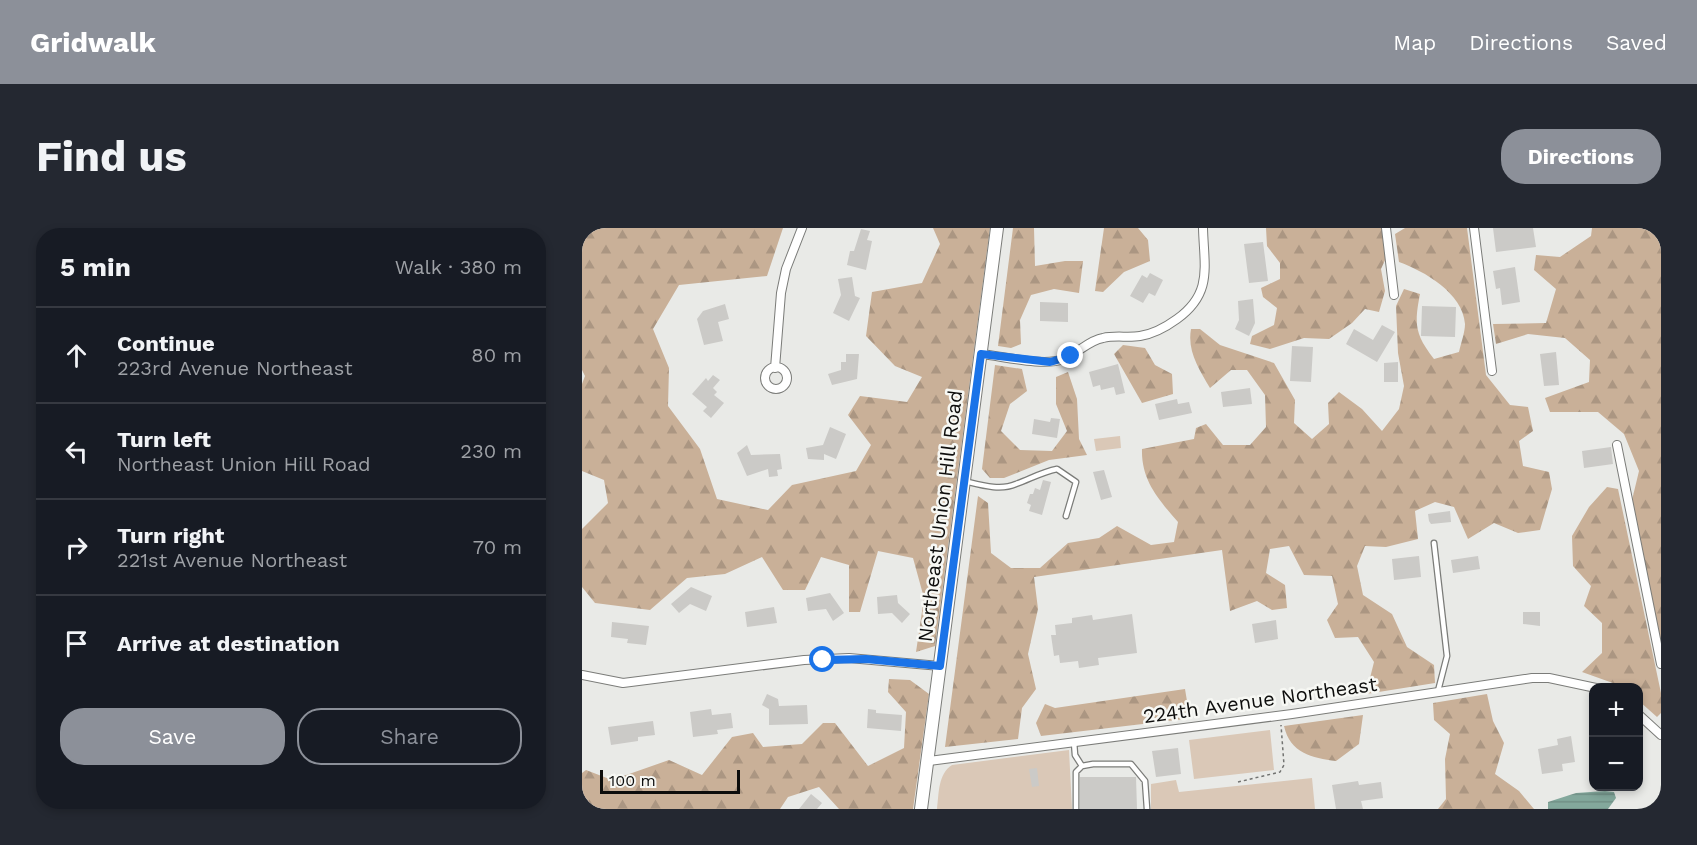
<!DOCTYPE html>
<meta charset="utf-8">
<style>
:root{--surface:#171b24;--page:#242831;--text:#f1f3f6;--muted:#9ea1a6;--line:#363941;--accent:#8c9099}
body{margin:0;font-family:"Work Sans",sans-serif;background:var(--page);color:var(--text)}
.controls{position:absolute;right:18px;bottom:18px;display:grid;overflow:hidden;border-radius:12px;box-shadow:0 3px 9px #0003}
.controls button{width:54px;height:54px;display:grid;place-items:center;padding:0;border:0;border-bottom:2px solid var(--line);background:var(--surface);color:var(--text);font:30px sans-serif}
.scale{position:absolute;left:18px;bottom:15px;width:140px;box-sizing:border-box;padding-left:6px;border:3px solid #0d0d0c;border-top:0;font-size:16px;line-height:21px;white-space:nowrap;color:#0d0d0c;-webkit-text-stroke:4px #f7f8f4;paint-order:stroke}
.stop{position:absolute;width:18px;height:18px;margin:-14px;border:4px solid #1a73e8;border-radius:50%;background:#fff}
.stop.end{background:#1a73e8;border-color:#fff;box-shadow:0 2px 6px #0008}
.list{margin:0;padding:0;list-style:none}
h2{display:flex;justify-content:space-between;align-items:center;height:78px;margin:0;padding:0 24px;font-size:26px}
h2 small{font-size:20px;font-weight:400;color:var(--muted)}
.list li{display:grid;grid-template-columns:39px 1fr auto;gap:18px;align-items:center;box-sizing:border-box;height:96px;padding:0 24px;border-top:2px solid var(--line)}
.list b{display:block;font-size:22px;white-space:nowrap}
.list p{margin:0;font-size:20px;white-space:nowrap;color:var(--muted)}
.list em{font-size:20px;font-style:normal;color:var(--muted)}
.actions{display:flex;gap:12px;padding:18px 24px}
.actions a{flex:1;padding:14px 0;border:2px solid var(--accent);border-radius:24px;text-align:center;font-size:21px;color:var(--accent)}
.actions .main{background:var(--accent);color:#fff}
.icon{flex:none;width:33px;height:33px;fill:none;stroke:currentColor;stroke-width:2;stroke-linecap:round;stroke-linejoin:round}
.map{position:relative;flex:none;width:1079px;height:581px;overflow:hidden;border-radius:24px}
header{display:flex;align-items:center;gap:36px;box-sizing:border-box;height:84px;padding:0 30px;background:var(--accent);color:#fff}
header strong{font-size:28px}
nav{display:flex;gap:33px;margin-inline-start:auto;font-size:21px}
.intro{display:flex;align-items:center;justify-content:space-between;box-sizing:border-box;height:144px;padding:0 36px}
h1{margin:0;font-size:42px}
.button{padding:15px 27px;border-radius:24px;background:var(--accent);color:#fff;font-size:21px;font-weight:700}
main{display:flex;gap:36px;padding:0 36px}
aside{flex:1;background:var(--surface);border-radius:24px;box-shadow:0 3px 9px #0003}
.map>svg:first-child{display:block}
</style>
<header>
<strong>Gridwalk</strong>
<nav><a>Map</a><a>Directions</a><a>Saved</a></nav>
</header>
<div class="intro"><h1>Find us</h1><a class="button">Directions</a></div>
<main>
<aside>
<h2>5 min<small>Walk · 380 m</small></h2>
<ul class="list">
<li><svg class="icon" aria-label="ahead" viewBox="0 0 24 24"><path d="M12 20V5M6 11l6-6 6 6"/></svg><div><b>Continue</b><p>223rd Avenue Northeast</p></div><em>80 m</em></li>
<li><svg class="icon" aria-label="left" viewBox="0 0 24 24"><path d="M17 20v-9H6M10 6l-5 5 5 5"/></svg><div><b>Turn left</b><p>Northeast Union Hill Road</p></div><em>230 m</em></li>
<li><svg class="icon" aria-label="right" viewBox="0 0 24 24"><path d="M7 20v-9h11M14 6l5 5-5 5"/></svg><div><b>Turn right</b><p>221st Avenue Northeast</p></div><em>70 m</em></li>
<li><svg class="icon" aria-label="arrive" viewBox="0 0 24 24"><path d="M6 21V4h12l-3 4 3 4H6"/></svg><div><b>Arrive at destination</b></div></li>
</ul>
<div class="actions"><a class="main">Save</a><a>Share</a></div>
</aside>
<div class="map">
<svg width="1079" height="581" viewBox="0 0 1079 581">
<defs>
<pattern id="forest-firs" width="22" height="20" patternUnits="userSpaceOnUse" patternTransform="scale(1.5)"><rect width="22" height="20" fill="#c9b098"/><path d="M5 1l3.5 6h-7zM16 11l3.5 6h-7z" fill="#ab9682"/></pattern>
<pattern id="water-rules" width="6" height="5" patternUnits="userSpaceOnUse" patternTransform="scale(1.5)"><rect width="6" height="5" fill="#83a89c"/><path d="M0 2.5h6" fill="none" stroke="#708f85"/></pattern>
</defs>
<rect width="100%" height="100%" fill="#e9eae7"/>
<path fill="#dac8b7" d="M538 208 539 220 514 223 512 211Z
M688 502 692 542 612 551 607 512Z
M487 522 490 581H355C357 565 356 546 370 537Z
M730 550 733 581H569V556L594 552 597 564Z"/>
<path fill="url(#forest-firs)" d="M0 0H201L185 48 97 57 71 101 87 140 86 178 118 221 135 271 186 282 210 257 274 243 289 217 266 187 278 168 325 174 340 149 313 138 284 108 290 64 340 55 358 16 351 0H408L353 418 334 424 342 370 331 330 296 323 278 384H267V337L239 329 223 362H201L180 329 143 346 105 350 68 382 13 375 0 359V301L26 275 22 252 0 243V156L3 148 0 142Z
M431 0H452L453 38 483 33H501L497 65 472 61 449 67 438 92 439 116 429 120 416 118Z
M522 0H556L566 12 568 33 542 44 521 64 513 63Z
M684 0H800L804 30 799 41 803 63 797 84 783 81 770 95 747 111 722 110 688 121 668 116 670 108 692 97 695 80 681 69 679 60 698 51V35L685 18Z
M823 0H885L904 147 928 177 946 179 951 203 937 213 941 238 967 244 970 261 958 302 936 305 912 295 886 311 872 279 853 274 833 283 836 311 804 319 783 318 775 338 781 367 810 386 825 419 852 437 853 455 784 466 792 434 776 409 753 410 745 392 756 376 750 348 722 347 707 318 688 321 684 345 703 357 705 380 690 382 675 373 648 383 640 322 452 349 456 381 446 426 454 461 440 480 436 511 363 519 396 268 406 275 409 325 429 340H458L486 315 517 310 535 298 569 317 592 314 596 294C576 271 559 252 560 221L612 211 614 200 624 196 641 217H668L684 199 683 167 665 142H649L628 160C617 141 605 123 609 101H618L638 117 692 135 713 172 712 195 730 211 747 196 746 175 757 164 780 181 800 203 817 181 822 158 816 125 814 78 822 61 838 66C832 97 833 106 852 131L877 124C879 115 883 104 883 96 881 65 842 43 817 34L813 6Z
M1010 0H1079V414L1050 272 1057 243 1042 206 1016 184H968L963 170 1007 154 1008 132 983 110 946 106 914 116 911 96 964 95 974 61 952 42 954 27 978 29 1009 8Z
M541 117 563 120 573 137 590 146 591 166 560 175 532 126Z
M413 137 440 141 445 163 428 176 419 203 438 222 470 223 485 203 474 176V149L486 144 495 171 497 211 505 227 467 232 422 250H408L400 241Z
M1025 259 1036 261 1079 465V485L1075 489 1057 473 1056 460 1042 459 1000 444 1020 425V395L1002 378 1009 358 991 338 990 308 1007 279Z
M307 451 328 452 347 466 331 581H257L237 559 206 569 198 581H0V545L4 542 30 552 87 532 120 547 150 509 171 505 181 519 220 516 241 495H253L286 538 322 520 324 484 306 464Z
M603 461 607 485 603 491 459 508 454 495 463 476 473 480Z
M905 466 911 493 922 515 913 546 937 563 952 581H856L864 571 863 531 868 506 852 492 851 475Z
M781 487 777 516 754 533C730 530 708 525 702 498Z"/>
<path fill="url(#water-rules)" d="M1023 563 1032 564 1034 570 1026 581H966V574L994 565Z"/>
<path fill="#cbcac7" d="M911 0H951L954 19 914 24Z
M279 1 288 3 285 12 290 13 284 42 265 37 268 23H272Z
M681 14 686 53 667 55 662 16Z
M933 39 938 74 920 77 918 60 914 61 911 43Z
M568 45 581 52 573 68 567 65 561 75 548 68 560 47 565 50Z
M270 49 273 68 278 70 267 93 251 85 259 67 256 51Z
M671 71 673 95 667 108 653 101 657 92 656 73Z
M458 74 486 75V94L458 93Z
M143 76 147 91 136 94 141 113 122 117 115 91 121 83Z
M840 78 874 79 873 109 839 108Z
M800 97 813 104 795 134 764 116 772 101 791 112Z
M710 118 731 119 729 154 708 153Z
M974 124 977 157 962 158 958 126Z
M264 126H277L275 151 250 157 246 146 259 142V134H264Z
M816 134V154H802V135Z
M536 136 543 165 534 167 532 159 519 162 518 157 511 159 507 144Z
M131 147 138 152 131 160 135 164 132 167 142 175 129 190 121 183 125 179 110 166 124 150 126 153Z
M668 160 670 176 641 179 639 164Z
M595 171 596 176 607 174 610 185 577 192 573 176Z
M469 190 478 191 475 210 450 206 452 191 468 194Z
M248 199 264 206 254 231 242 226V232L226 231 224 220 241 217Z
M165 217 169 227 198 226 200 241 195 242 196 248 187 249 186 241 165 248 155 225Z
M1029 219 1031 236 1002 240 1000 223Z
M522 242 530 269 519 272 511 244Z
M461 252 469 254 460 287 447 283 449 277 445 275 448 266H451L453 260 458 262Z
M868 283 869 294 849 296 847 293 846 286Z
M837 328 839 349 812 352 810 331Z
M896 328 898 341 871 345 869 332Z
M109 359 130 368 124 383 108 376 97 385 89 376Z
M248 365 262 385 251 393 244 381 226 383 224 370Z
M315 367 316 375 328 386 320 395 310 385 296 386 295 369Z
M192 379 195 395 165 399 163 384Z
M941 384H958V398L941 396Z
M550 386 555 425 516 430 517 437 497 440 496 433 478 435 477 427 472 428 469 407H474L473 397 490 395V390L510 387 511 392Z
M694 392 696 411 673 415 670 396Z
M30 394 67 398 64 417 45 415 46 411 29 409Z
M185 466 196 471 197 478 225 477 226 496 187 497V481L180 477Z
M129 481 130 487 149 485 151 500 135 502 136 506 111 509 108 484Z
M286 481 294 482V485L320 487 319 503 285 500Z
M71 493 73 507 56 509V513L29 517 26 499Z
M989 508 993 534 980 536 981 543 960 546 956 521 976 517 975 511Z
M596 520 599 546 574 549 570 523Z
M455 540 457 558 450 559 447 541Z
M498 549H554L555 581H498Z
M776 553 777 557 799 554 801 570 779 573 781 581H754L750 557Z
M229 566 240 575 235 581H217Z"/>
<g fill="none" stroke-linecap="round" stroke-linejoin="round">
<g stroke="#7b7c79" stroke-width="7">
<path id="lane" d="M382 253C399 257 418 263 434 256 448 251 460 244 475 241L494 254 484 288
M852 315 865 428 856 463
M492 514 493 527 500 538
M494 581V544L500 538 511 536H549L563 553 565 581"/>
</g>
<g stroke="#7b7c79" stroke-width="10">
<path id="street" d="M804 0 812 67
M892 0 910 143
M399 126C420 128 462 139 481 131 495 126 507 112 521 110 533 107 546 110 558 108 571 106 584 99 595 91 631 65 622 39 621 0
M183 150a11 11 0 1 1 22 0a11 11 0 1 1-22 0Z
M193 140 199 65 204 41 220 0
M1035 217 1079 436
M0 447 41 455 222 432 267 430 358 438
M1056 486 1079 507
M347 533 710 486 950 450H967L1014 460"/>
</g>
<g stroke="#7b7c79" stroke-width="14">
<path id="secondary" d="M339 581 415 0"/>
</g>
<path stroke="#727371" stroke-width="1.5" stroke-dasharray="3 3" stroke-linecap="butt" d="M656 554 698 544 702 537 699 497"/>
<use href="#lane" stroke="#fff" stroke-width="4.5"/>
<use href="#street" stroke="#fff" stroke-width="8"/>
<use href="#secondary" stroke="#fff" stroke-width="12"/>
</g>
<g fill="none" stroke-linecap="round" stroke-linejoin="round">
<path stroke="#1a73e8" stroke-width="8" d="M241 432 284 431 358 438 399 126 468 134 489 128"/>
</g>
<g text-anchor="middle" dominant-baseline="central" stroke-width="5" stroke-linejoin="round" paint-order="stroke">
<g font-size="20" fill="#0d0d0c" stroke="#f7f8f4">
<text transform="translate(358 288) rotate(-83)">Northeast Union Hill Road</text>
<text transform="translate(678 472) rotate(-8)">224th Avenue Northeast</text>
</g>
</g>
</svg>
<div class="controls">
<button>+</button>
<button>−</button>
</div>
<div class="scale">100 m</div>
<div class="stop" style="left:241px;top:432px"></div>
<div class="stop end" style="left:489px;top:128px"></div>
</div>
</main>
